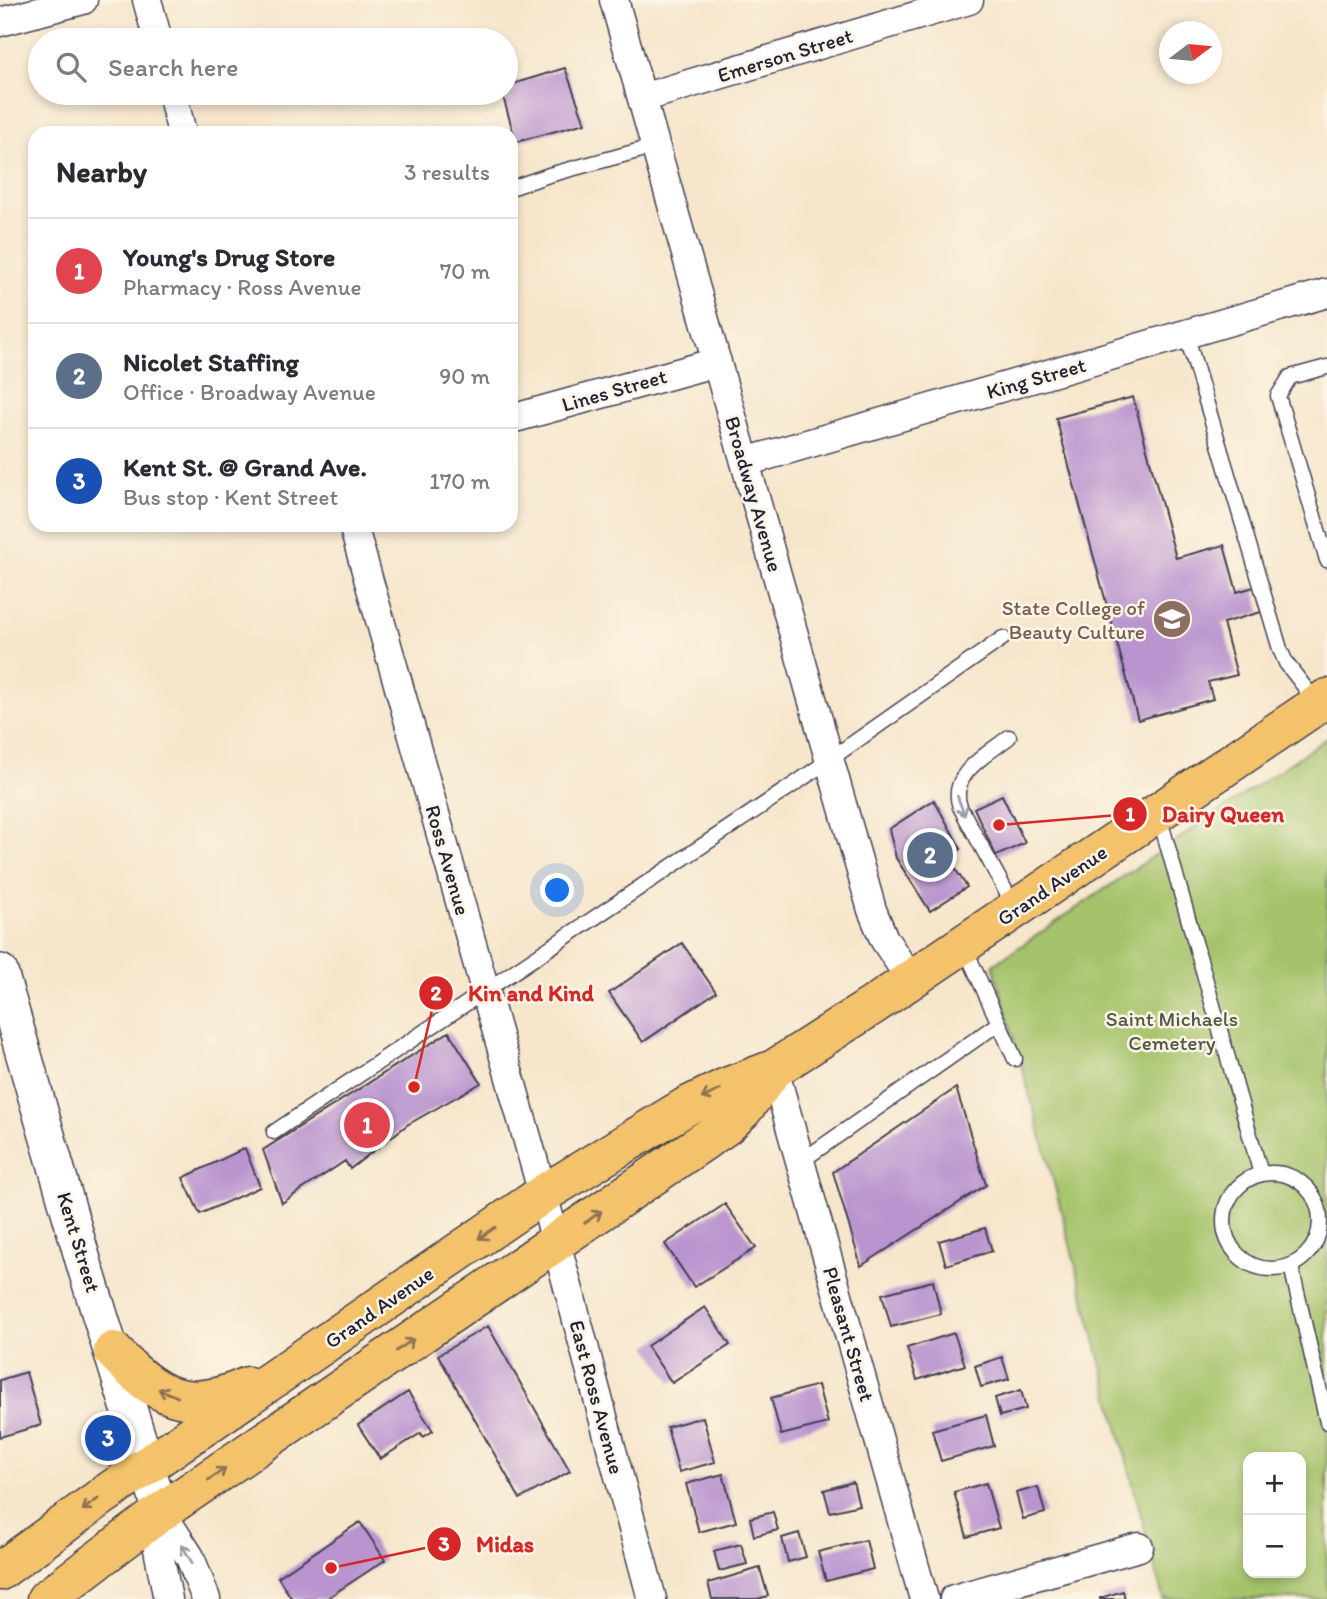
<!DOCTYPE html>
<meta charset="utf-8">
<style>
:root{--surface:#fff;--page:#f2f2f3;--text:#2b2b33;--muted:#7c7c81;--line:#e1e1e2;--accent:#111827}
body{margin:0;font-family:Itim,sans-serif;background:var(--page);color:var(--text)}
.controls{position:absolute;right:21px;bottom:21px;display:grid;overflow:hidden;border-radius:14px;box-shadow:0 4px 10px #0003}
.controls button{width:63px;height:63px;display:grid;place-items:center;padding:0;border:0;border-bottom:2px solid var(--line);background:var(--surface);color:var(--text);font:35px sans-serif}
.compass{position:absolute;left:1159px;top:21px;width:63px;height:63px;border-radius:50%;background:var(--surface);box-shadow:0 4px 10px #0003;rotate:74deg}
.you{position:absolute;left:558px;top:891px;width:24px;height:24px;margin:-18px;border:5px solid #fff;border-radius:50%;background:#1a73e8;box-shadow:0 0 0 10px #1a73e833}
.badge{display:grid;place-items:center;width:46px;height:46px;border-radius:50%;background:var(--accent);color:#fff;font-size:23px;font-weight:700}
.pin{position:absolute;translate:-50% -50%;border:4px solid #fff;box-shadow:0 2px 7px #0006}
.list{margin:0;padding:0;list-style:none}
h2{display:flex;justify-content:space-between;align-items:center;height:91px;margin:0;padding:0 28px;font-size:30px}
h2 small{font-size:23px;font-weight:400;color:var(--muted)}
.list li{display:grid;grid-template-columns:46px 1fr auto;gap:21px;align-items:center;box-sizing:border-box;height:105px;padding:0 28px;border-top:2px solid var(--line)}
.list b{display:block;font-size:26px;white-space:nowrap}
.list p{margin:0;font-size:23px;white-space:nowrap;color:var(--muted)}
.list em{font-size:23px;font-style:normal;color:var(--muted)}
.icon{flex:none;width:38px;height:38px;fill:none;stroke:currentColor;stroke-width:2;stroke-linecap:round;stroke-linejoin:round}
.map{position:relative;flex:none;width:1327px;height:1599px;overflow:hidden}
.search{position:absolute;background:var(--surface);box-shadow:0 4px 10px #0003;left:28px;top:28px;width:490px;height:77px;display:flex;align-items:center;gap:18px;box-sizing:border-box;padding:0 24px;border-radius:38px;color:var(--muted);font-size:26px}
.panel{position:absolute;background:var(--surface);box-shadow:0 4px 10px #0003;left:28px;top:126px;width:490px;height:406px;border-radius:21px}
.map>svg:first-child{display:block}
</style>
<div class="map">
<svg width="1327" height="1599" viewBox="0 0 1327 1599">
<rect width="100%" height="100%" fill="#fcf5e5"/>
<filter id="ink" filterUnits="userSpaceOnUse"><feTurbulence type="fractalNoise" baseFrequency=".0143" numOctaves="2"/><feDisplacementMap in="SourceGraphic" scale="14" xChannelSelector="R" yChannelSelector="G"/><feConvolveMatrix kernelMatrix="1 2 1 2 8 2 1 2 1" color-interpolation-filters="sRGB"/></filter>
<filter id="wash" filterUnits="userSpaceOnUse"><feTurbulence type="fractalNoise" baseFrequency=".00686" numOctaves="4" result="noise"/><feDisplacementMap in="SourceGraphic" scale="28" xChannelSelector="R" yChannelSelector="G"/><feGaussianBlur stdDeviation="1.57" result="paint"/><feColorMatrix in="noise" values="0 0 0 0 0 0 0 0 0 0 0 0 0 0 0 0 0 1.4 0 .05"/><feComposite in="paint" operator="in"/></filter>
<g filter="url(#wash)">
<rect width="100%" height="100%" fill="#f6e6cc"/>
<path fill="#a5c36a" stroke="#647252" stroke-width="2" fill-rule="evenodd" d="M1327 738V1599H1163L1046 1153 993 965ZM1248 1457H1301V1573H1248Z"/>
<g id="blocks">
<path fill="#ba94cf" d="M565 68 585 123 516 142 502 93H506V86Z
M1133 397 1176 558 1224 545 1237 592 1254 587 1261 612 1223 623 1237 675 1208 682 1213 699 1138 720 1056 418Z
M1002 795 1025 843 996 856 974 808Z
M934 800 961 849 948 858 967 887 930 911 896 858 889 829Z
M682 943 716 992 643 1042 609 993Z
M449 1032 481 1083 407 1125 350 1169 345 1161 282 1203 263 1150Z
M956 1088 986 1185 861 1266 833 1172Z
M245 1148 260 1187 200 1214 183 1178Z
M725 1204 756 1248 694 1287 665 1244Z
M985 1228 992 1251 946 1265 939 1241Z
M933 1281 941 1314 891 1327 882 1294Z
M705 1307 730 1345 672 1383 647 1346Z
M488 1326 570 1471 520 1499 438 1355Z
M954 1333 965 1365 917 1380 907 1348Z
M1002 1357 1009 1379 981 1387 975 1366Z
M26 1372 41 1425 0 1437V1380Z
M818 1385 828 1423 781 1435 771 1398Z
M1021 1390 1026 1409 1000 1416 995 1398Z
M408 1392 433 1431 423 1437 421 1433 380 1459 358 1425Z
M986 1415 994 1446 941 1461 932 1430Z
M703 1417 715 1462 679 1472 667 1427Z
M723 1474 736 1522 699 1532 686 1484Z
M853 1482 859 1505 830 1512 824 1490Z
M986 1483 999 1528 967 1537 954 1492Z
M1038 1487 1045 1513 1023 1519 1016 1493Z
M773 1512 778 1530 754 1536 750 1518Z
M360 1522 385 1560 326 1599H292L278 1577Z
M799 1533 806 1557 788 1562 782 1538Z
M866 1540 873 1569 826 1581 818 1552Z
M741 1544 747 1564 719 1571 714 1551Z
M760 1568 768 1596 757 1599H712L708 1583Z
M1123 1591 1125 1599H1100V1598Z"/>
</g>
</g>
<g filter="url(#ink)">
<use href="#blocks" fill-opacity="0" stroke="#423f51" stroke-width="2"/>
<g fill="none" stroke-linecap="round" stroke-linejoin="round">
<g stroke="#423f51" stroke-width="17">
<path id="service" d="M511 188 549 175 656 146
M1186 334 1280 649 1286 663 1317 703
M1327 367 1290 377 1278 396 1327 560
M1009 737C987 755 948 774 960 807L1015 908
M1159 816 1261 1174
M964 946 1015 1059
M274 1132 799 781 1003 638
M800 1162 999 1023
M1224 1221a48 48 0 1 1 96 0a48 48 0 1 1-96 0Z
M1291 1266 1327 1422"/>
</g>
<g stroke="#423f51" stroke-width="31">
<path id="minor" d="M147 0 158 40
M614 0 872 910 884 939 911 980
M0 22 83 0
M172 93 182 133
M642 98 969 0
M511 419 717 362
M745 462 1327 293
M353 525 543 1194 652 1599
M774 1069 924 1599
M161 1512 190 1557 206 1599
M161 1512 158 1549 168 1599
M954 1599 1139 1547"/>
</g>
<g stroke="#423f51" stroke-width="38">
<path id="tertiary" d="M0 972 85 1267 161 1512"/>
</g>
<g stroke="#423f51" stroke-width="41">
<path id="primary" d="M113 1351C157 1398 187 1414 248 1386
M0 1571 104 1495 543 1194 687 1106 724 1088 774 1069 872 1006 1327 698
M46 1599 161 1512 726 1126 743 1110 774 1069"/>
</g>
<use href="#service" stroke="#fff" stroke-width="14"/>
<use href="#minor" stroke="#fff" stroke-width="28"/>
<use href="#tertiary" stroke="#fff" stroke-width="35"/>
<use href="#primary" stroke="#f3c26a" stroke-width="38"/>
</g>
<defs><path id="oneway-shaft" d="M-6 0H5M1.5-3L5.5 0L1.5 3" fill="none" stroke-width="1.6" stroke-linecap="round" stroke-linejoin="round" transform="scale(1.75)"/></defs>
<g stroke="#9c9ca7">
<use href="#oneway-shaft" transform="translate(961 806) rotate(70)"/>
<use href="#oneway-shaft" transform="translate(187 1554) rotate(-120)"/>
</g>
<g stroke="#8a7252">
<use href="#oneway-shaft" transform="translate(711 1094) rotate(154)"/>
<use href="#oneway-shaft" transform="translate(593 1217) rotate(-35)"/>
<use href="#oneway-shaft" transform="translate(487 1233) rotate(146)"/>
<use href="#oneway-shaft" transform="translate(405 1345) rotate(-34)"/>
<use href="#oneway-shaft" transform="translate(168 1393) rotate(-158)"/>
<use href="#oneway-shaft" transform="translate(217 1474) rotate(-35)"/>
<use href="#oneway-shaft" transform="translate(91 1504) rotate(144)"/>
</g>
</g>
<defs>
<g id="university-disc" transform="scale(2.0125)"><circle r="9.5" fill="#8d6e63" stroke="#fcf5e5"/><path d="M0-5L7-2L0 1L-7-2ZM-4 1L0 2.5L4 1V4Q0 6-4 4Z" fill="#fff"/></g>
</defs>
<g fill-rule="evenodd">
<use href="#university-disc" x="1172" y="619"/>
</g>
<g text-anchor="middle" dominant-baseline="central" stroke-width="5" stroke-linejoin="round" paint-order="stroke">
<g font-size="21" fill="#22223b" stroke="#fcf5e5">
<text transform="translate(785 55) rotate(-17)">Emerson Street</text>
<text transform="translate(1036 378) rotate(-16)">King Street</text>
<text transform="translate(614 390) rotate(-16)">Lines Street</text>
<text transform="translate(754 494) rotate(74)">Broadway Avenue</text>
<text transform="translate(448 860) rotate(74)">Ross Avenue</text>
<text transform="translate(1052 885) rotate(-34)">Grand Avenue</text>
<text transform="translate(79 1242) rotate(73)">Kent Street</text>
<text transform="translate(379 1307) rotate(-35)">Grand Avenue</text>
<text transform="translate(849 1334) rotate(74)">Pleasant Street</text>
<text transform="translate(597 1397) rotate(75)">East Ross Avenue</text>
</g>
<g font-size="21" fill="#785e54" stroke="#fcf5e5" text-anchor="end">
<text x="1145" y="607">State College of<tspan x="1145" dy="24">Beauty Culture</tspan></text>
</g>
<g font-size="21" fill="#505a4b" stroke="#fcf5e5">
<text x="1172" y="1018">Saint Michaels<tspan x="1172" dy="24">Cemetery</tspan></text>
</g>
</g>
<path fill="none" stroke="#d62828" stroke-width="2.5" d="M999 825L1130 814M414 1087L436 993M331 1568L444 1544"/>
<g fill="#d62828" stroke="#fcf5e5" stroke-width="2.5">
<circle cx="999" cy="825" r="7"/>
<circle cx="414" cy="1087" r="7"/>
<circle cx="331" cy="1568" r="7"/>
<circle cx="1130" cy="814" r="18"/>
<circle cx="436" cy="993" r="18"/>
<circle cx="444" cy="1544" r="18"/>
</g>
<g font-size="21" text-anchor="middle" font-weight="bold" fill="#fff">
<text x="1130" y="821">1</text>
<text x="436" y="1000">2</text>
<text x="444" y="1551">3</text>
</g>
<g font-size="23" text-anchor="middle" font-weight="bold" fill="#d62828" stroke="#fcf5e5" stroke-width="5" stroke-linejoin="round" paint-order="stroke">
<text x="1223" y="822">Dairy Queen</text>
<text x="531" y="1001">Kin and Kind</text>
<text x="505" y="1552">Midas</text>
</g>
</svg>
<div class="controls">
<button>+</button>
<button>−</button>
</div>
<svg class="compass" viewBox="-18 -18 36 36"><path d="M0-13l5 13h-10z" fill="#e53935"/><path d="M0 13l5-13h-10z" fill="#7c7c81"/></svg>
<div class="you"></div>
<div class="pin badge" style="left:367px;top:1125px;background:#e0444e">1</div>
<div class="pin badge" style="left:930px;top:855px;background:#5c6f8a">2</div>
<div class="pin badge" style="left:108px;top:1438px;background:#1a4fb4">3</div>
<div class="search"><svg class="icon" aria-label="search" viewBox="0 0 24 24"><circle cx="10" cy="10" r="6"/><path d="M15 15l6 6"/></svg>Search here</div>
<section class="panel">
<h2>Nearby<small>3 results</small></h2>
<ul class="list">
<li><span class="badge" style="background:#e0444e">1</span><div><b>Young's Drug Store</b><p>Pharmacy · Ross Avenue</p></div><em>70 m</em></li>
<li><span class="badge" style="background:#5c6f8a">2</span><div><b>Nicolet Staffing</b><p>Office · Broadway Avenue</p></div><em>90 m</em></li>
<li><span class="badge" style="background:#1a4fb4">3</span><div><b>Kent St. @ Grand Ave.</b><p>Bus stop · Kent Street</p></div><em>170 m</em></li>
</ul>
</section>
</div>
